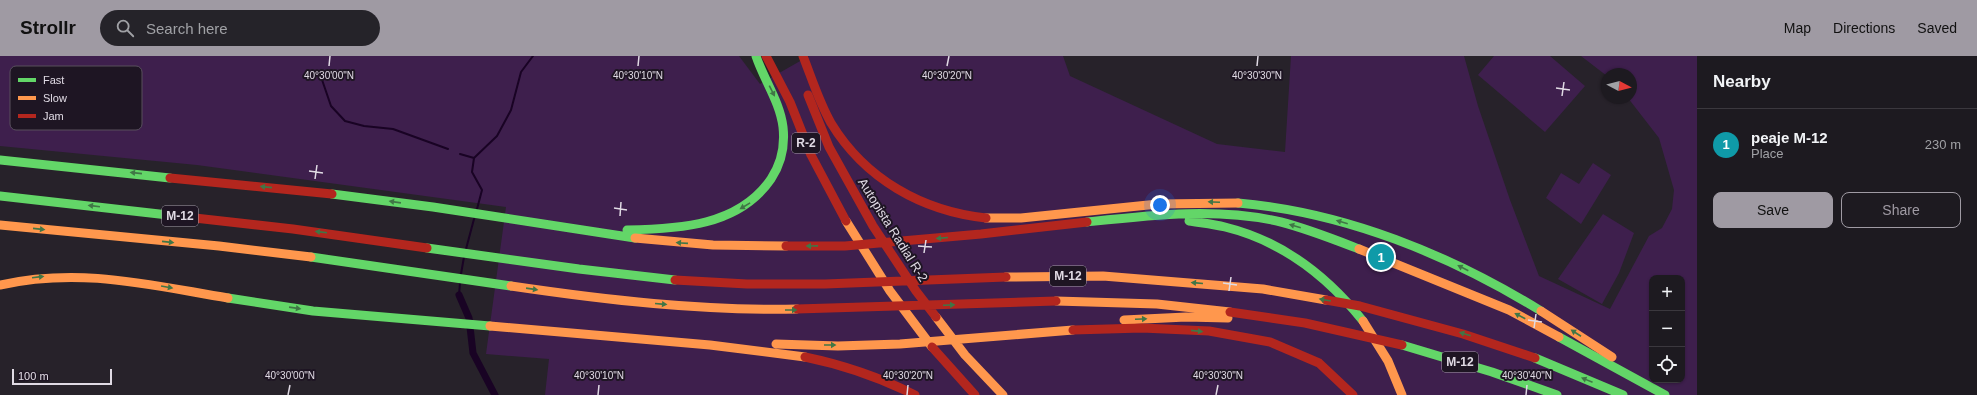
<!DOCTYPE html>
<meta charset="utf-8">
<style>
:root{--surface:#1d1a20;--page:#252329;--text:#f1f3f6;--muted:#a0a1a5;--line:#3b383e;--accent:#9f9aa3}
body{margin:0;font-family:Helvetica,sans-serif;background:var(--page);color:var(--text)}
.controls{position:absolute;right:12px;bottom:12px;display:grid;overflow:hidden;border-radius:8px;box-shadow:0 1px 3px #0004}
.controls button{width:36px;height:36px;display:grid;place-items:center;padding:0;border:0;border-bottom:1px solid var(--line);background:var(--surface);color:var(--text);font:20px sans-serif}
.compass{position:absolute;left:1601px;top:12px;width:36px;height:36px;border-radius:50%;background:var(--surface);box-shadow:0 1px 3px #0004;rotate:97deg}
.scale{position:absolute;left:12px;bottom:10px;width:100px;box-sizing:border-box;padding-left:4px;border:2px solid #e0dae4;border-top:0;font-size:11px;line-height:14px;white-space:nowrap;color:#e0dae4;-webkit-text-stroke:3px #1e1523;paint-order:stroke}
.you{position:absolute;left:1160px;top:149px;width:14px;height:14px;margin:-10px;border:3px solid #fff;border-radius:50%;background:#1a73e8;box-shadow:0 0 0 6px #1a73e833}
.badge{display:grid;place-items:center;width:26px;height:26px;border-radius:50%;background:var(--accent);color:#fff;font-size:13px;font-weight:700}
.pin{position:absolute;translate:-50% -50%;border:2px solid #fff;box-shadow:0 1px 4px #0006}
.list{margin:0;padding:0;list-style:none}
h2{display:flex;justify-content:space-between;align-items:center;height:52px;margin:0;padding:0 16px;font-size:17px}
h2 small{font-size:13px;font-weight:400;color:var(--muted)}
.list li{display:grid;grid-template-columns:26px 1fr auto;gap:12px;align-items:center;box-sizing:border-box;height:72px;padding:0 16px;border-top:1px solid var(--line)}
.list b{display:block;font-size:15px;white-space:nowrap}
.list p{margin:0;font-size:13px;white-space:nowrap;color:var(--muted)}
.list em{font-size:13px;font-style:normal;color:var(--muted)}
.actions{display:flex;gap:8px;padding:12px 16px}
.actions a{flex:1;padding:9px 0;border:1px solid var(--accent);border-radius:8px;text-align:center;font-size:14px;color:var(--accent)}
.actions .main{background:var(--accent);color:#111}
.icon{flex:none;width:22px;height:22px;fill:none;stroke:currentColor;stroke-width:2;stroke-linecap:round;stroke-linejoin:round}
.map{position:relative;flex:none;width:1697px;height:339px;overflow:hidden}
header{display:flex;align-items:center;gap:24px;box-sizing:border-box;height:56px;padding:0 20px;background:var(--accent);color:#111}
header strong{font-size:19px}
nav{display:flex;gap:22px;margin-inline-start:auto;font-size:14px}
.search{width:280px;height:36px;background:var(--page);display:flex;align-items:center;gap:10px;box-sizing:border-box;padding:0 14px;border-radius:22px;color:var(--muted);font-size:15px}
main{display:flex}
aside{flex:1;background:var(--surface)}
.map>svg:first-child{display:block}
</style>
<header>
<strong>Strollr</strong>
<div class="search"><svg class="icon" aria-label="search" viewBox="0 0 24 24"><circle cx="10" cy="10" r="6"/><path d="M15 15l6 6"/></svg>Search here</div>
<nav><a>Map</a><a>Directions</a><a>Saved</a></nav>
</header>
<main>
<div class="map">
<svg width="1697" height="339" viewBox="0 0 1697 339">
<rect width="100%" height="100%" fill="#27222a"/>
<path fill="#3e1f4d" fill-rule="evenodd" d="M0 0H739L760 28 809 0H1063L1070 20 1217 88 1285 96 1291 0H1464L1478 50 1510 144 1539 220 1610 253 1649 180 1662 172 1672 153 1674 134 1659 82 1628 42H1631V18H1607V20L1581 0H1697V339H545L549 303 486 298 506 151 197 109 0 90ZM1652 222H1682V324H1652Z
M1494 0H1550L1585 30 1545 76 1478 19Z
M1593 107 1611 119 1581 168 1546 142 1561 117 1579 128Z
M1603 158 1634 177 1619 217 1602 248 1558 223Z"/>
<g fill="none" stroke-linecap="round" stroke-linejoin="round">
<path stroke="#190324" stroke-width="2" d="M319 15 331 50 345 65 364 70 393 73 448 93
M460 98 474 102
M477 153 482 134 472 116 474 102 497 80 511 54 521 16 533 0
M466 193 474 163
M461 218 464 201
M459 239 460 227"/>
<path stroke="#190324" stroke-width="7" d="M459 239 469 262 473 297 495 339"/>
<path stroke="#63d668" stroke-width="9" d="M0 104 170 122
M332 138 433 151 635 182
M0 140 177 160
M1238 147C1345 156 1450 199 1541 255
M1189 165C1201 167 1213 168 1225 171 1282 185 1328 221 1363 265
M1087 166C1151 159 1218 151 1281 166 1308 173 1333 183 1359 193
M627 174C679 173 739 170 771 123 781 108 785 89 783 71 780 46 764 24 756 0
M427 192 579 213 675 224
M311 201 511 230
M228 242 313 255 490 270
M1559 281 1665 339
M1402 289 1492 316 1557 339
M1535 302 1623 339"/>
<path stroke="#ff974d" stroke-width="9" d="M986 162H1021L1158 148 1238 147
M846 165 890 235 932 291
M0 169 219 190 311 201
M635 182 713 189 786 190
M1359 193 1509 254 1559 281
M1006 221 1103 220 1263 233 1326 244
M0 229C81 211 149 229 228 242
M511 230C606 244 701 255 797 253
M1056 245 1157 248 1230 256
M1541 255 1612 301
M936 261 965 299 1003 339
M1124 264 1186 261 1228 262
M1363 265 1388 305 1402 339
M490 270 710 289 805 301
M776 288 838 290 900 288 1073 274"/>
<path stroke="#b3261e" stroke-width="9" d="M766 0 790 46 811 99 846 165
M803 0C812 23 819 46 831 67 865 123 922 155 986 162
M808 39 829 91 873 170 916 235 936 261
M170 122 332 138
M177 160 293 173 427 192
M786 190H845L981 178 1087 166
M675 224 747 228H825L1006 221
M1326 244 1360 250 1463 278 1535 302
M797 253 1056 245
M1230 256 1305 267 1402 289
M1073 274 1142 272 1209 275 1270 286 1319 307 1353 339
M932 291 975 339
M805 301C844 309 879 321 915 339"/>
</g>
<defs><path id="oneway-solid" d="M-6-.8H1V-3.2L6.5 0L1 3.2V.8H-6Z"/></defs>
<g fill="#407646">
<use href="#oneway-solid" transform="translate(772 35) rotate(63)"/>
<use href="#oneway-solid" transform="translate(136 117) rotate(-174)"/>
<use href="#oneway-solid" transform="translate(266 131) rotate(-174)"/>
<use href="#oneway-solid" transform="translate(395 146) rotate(-172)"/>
<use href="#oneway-solid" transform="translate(1214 146) rotate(-178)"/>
<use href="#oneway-solid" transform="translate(94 150) rotate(-173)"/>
<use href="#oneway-solid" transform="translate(745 150) rotate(149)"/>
<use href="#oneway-solid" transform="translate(1342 166) rotate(-164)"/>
<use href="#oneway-solid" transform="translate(1295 170) rotate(-164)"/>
<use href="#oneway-solid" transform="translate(39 173) rotate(6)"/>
<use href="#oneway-solid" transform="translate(321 176) rotate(-173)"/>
<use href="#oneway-solid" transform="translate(942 182) rotate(175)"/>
<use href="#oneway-solid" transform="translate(168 186) rotate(6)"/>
<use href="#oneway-solid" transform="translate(682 187) rotate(-176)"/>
<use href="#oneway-solid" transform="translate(812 190) rotate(179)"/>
<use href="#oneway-solid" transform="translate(1463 212) rotate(-153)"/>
<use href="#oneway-solid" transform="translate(38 221) rotate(-7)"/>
<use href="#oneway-solid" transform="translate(1197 227) rotate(-175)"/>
<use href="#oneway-solid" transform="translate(167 231) rotate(10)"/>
<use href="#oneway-solid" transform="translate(532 233) rotate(8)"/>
<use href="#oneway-solid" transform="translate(1325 244) rotate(-170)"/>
<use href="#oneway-solid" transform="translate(661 248) rotate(5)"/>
<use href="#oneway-solid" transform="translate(949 249) rotate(-2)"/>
<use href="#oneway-solid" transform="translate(295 252) rotate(8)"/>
<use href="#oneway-solid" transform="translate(791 254)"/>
<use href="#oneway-solid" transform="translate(1520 260) rotate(-152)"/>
<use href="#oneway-solid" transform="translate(1141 263) rotate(-2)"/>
<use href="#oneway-solid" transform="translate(1197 275) rotate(6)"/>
<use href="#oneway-solid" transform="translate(1576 277) rotate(-147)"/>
<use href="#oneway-solid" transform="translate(1465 278) rotate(-162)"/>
<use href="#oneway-solid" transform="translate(830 289)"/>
<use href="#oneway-solid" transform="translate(1587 324) rotate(-158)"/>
</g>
<path fill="none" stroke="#e0dae4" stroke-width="1.5" d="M329 10 330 0M638 10 639 0M947 10 949 0M1257 10 1258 0M1556 32 1570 34M1562 40 1564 26M309 115 323 117M315 123 317 109M614 152 627 154M620 160 621 146M918 190 932 191M924 197 926 184M1223 227 1237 229M1229 235 1231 221M1528 264 1542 266M1534 272 1536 258M288 339 290 329M598 339 599 329M907 339 908 329M1216 339 1218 329M1526 339 1527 329"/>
<g text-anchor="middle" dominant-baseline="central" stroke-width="4" stroke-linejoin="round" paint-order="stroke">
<g fill="#1e1523" stroke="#a69faa" stroke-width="1">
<rect x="792" y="77" width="28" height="20" rx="3"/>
<rect x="162" y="150" width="36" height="20" rx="3"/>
<rect x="1050" y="210" width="36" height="20" rx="3"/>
<rect x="1442" y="296" width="36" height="20" rx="3"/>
</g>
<g font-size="12" font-weight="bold" fill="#e0dae4">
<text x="806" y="87">R-2</text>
<text x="180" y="160">M-12</text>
<text x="1068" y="220">M-12</text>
<text x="1460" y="306">M-12</text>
</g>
<g font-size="13" fill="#e0dae4" stroke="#1e1523">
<text transform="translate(893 174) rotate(58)">Autopista Radial R-2</text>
</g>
</g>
<rect x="10" y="10" width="132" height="64" rx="6" fill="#1e1523" stroke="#58505d" stroke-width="1"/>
<rect x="18" y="22" width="18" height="4" fill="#63d668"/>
<rect x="18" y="40" width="18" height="4" fill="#ff974d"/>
<rect x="18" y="58" width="18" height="4" fill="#b3261e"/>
<g font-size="11" fill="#e0dae4">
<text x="43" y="28">Fast</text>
<text x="43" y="46">Slow</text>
<text x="43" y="64">Jam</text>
</g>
<g font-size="10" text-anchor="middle" fill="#e0dae4" stroke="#1e1523" stroke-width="4" stroke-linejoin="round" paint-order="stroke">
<text x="329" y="23">40°30'00"N</text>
<text x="638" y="23">40°30'10"N</text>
<text x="947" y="23">40°30'20"N</text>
<text x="1257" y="23">40°30'30"N</text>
<text x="290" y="323">40°30'00"N</text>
<text x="599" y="323">40°30'10"N</text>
<text x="908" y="323">40°30'20"N</text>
<text x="1218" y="323">40°30'30"N</text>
<text x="1527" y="323">40°30'40"N</text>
</g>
</svg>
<div class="controls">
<button>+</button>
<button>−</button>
<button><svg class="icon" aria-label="locate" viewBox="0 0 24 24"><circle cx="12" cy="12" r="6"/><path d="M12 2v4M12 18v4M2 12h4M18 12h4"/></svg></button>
</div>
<svg class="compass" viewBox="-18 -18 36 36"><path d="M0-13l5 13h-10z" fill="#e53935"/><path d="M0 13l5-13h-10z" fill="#a0a1a5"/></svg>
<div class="scale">100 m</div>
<div class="you"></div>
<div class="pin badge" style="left:1381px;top:201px;background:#0f9aa8">1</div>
</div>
<aside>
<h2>Nearby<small></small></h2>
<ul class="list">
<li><span class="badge" style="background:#0f9aa8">1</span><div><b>peaje M-12</b><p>Place</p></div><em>230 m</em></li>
</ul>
<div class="actions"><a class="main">Save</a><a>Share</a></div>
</aside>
</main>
